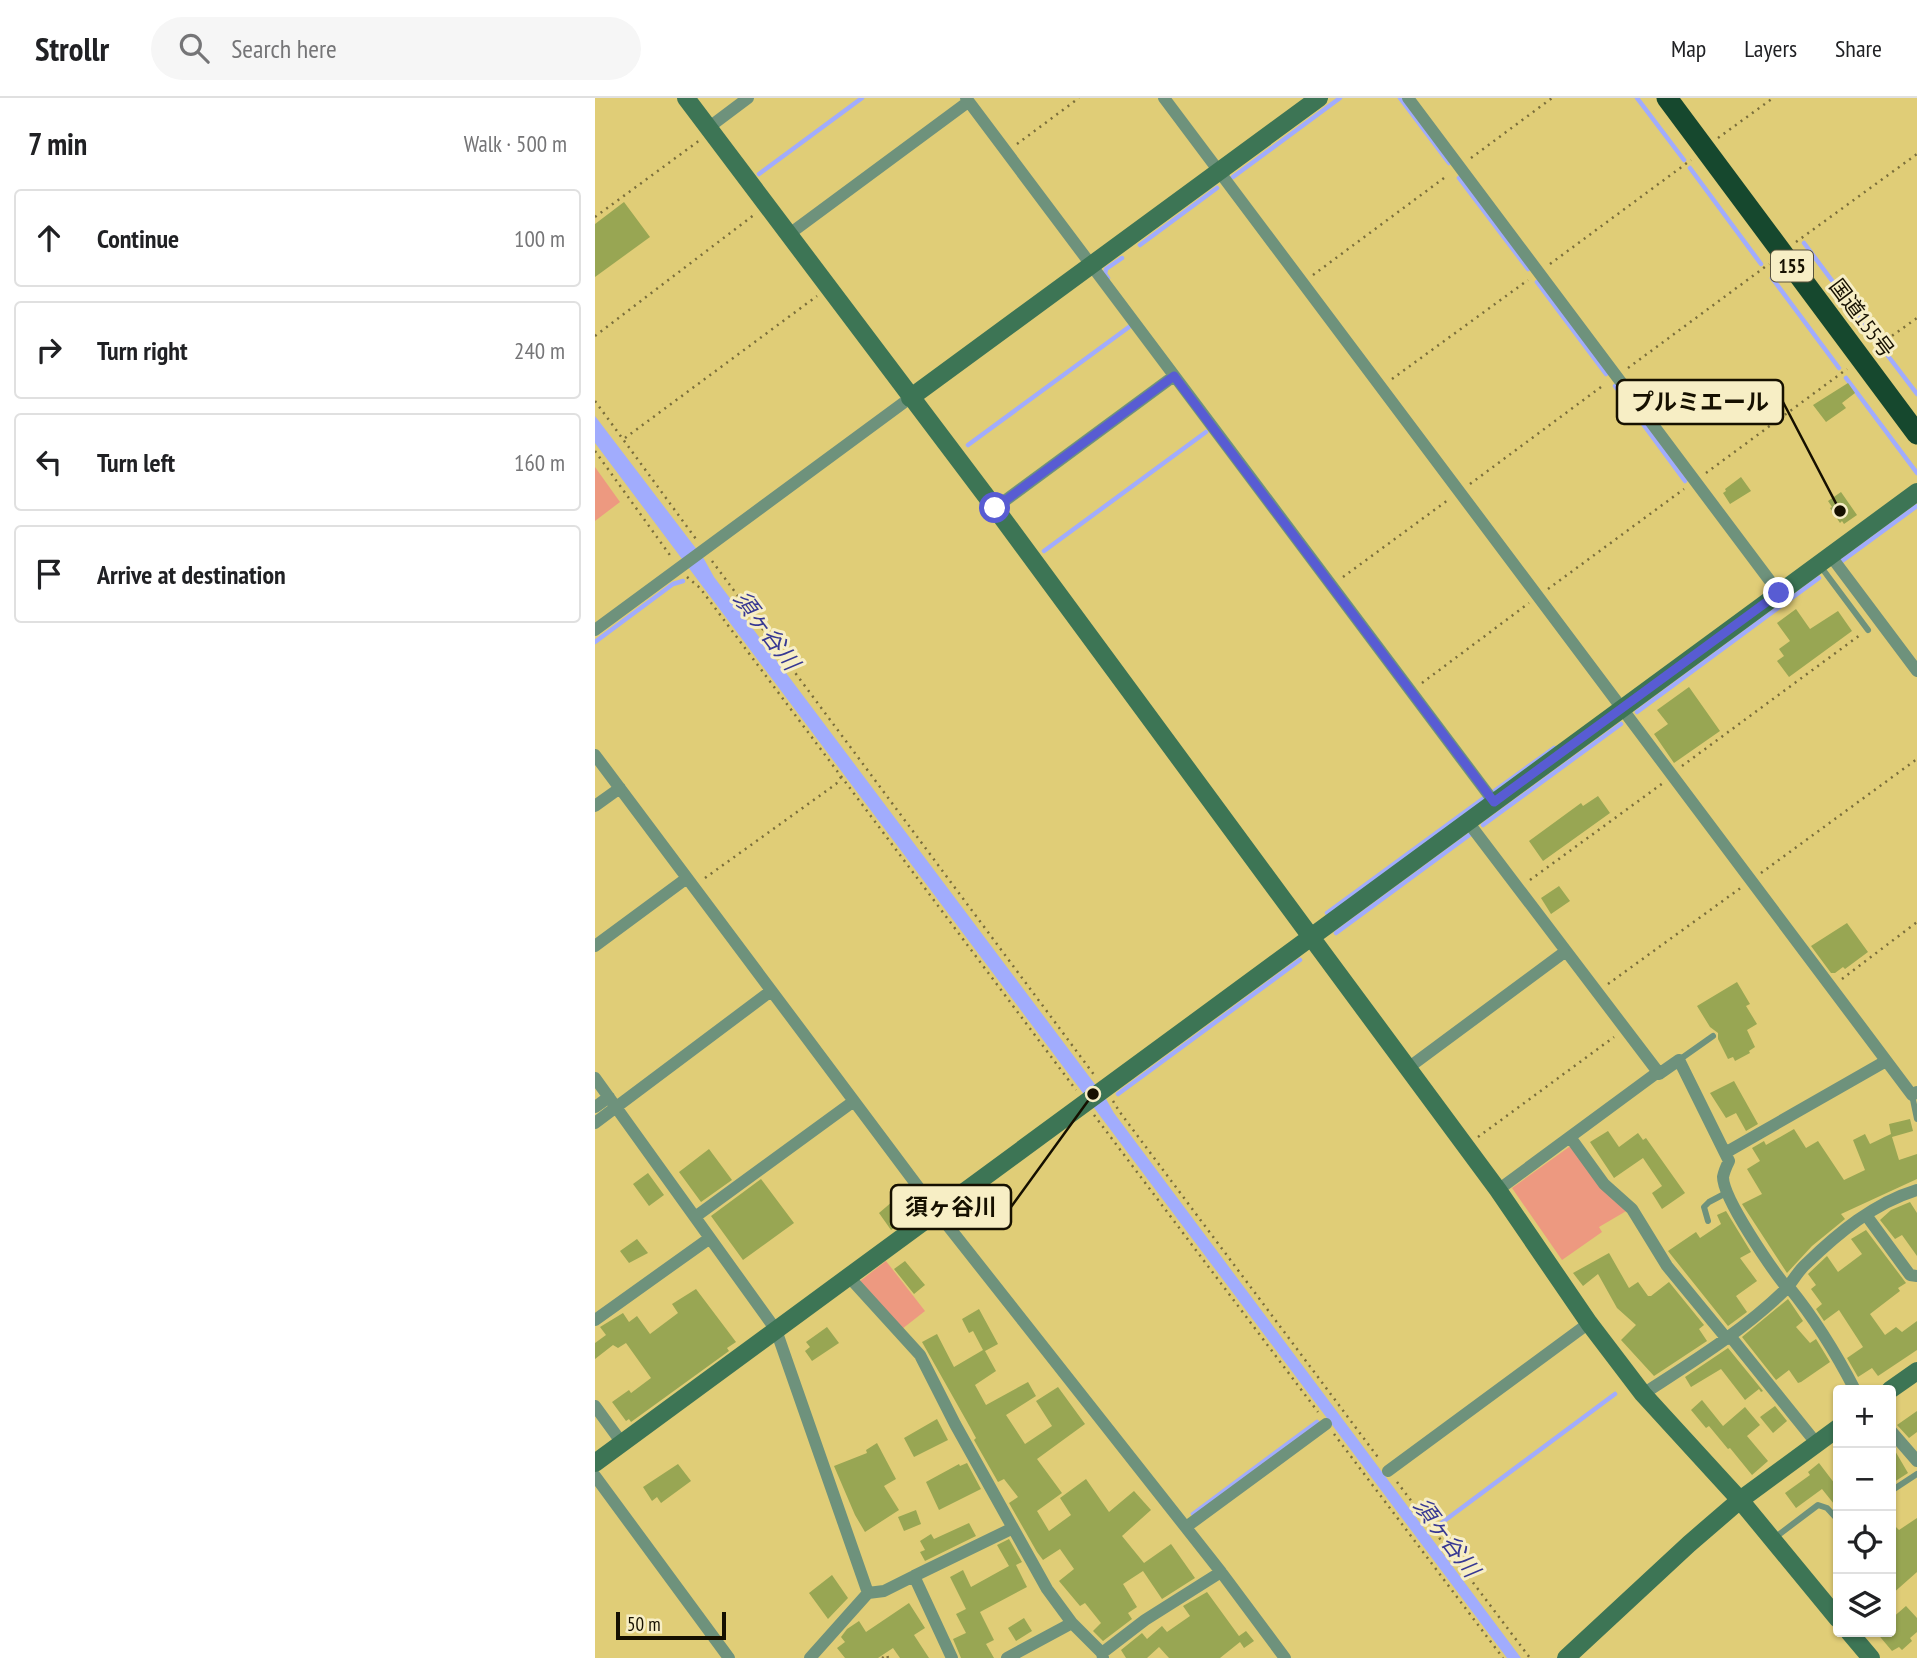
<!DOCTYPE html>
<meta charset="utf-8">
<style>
:root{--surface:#fff;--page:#f6f6f6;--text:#202124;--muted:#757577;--line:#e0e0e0}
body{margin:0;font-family:"PT Sans Narrow","Noto Sans JP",sans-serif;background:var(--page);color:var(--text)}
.controls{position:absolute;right:21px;bottom:21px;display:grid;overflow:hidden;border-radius:7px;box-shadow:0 2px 5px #0004}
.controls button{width:63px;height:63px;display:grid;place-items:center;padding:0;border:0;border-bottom:2px solid var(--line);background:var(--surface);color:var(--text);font:35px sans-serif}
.scale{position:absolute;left:21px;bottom:18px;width:110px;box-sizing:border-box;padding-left:7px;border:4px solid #161000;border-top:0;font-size:19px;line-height:24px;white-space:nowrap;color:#161000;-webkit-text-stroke:5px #f7eec5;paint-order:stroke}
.stop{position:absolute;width:21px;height:21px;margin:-16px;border:5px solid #585cd3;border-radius:50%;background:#fff}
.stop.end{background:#585cd3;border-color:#fff;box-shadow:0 2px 7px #0008}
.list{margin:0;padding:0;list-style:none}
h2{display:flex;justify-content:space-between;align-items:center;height:91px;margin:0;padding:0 28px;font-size:30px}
h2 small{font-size:23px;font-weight:400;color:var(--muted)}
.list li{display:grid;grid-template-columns:46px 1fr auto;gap:21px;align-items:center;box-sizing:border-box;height:98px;margin:0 14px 14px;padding:0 14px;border:2px solid var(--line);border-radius:7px}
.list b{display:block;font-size:26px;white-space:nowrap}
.list em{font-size:23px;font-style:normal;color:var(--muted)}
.icon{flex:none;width:38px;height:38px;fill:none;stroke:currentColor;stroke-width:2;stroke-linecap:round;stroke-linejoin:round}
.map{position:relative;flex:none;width:1322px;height:1560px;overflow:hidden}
header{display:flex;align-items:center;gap:42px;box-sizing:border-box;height:98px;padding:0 35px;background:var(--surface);border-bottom:2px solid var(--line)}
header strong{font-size:33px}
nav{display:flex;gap:38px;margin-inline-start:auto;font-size:24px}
.search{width:490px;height:63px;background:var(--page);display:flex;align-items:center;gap:18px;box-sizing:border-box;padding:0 24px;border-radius:38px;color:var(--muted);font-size:26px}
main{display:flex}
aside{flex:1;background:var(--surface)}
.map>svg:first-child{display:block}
</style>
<header>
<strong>Strollr</strong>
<div class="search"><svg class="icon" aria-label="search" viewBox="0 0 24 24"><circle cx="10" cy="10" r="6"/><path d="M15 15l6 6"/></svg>Search here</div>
<nav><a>Map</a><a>Layers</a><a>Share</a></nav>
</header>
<main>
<aside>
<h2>7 min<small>Walk · 500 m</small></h2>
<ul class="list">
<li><svg class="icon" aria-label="ahead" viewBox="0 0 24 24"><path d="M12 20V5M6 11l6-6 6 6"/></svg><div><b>Continue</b></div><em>100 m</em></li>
<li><svg class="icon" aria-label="right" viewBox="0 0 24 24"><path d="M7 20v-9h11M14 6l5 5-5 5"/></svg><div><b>Turn right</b></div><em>240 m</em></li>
<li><svg class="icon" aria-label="left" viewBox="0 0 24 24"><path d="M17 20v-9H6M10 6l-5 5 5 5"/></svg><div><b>Turn left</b></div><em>160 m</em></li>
<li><svg class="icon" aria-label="arrive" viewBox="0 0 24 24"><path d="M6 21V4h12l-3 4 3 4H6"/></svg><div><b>Arrive at destination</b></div></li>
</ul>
</aside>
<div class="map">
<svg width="1322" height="1560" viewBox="0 0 1322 1560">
<rect width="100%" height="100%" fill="#e0cd77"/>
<path fill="#ed9980" d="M0 369 25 404 0 423Z
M980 1048 1033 1112 1004 1129 1007 1134 967 1162 917 1090 974 1049Z
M291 1163 330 1213 307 1231 265 1183Z"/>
<path fill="#a1acfd" d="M0 318 109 461 119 479 511 1001 519 1015 926 1560H912L0 345Z"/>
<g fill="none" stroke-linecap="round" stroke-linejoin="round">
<path stroke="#a1acfd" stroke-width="4.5" d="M805 0 854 65
M1042 0 1089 62
M1095 70 1166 166
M164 76 267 0
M638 79 745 0
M864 80 933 171
M1209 145 1282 243
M545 147 622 90
M513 180 510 176 511 171 527 160
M1177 180 1244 270
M942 184 1011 276
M1287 250 1322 296
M1251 280 1322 375
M1020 288 1090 383
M373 347 534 229
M449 453 611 334
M1247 463 1322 408
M1194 502 1224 480
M0 544 78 486 88 483
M1042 614 1187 507
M898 694 959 650
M888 727 1026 626
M732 815 889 700
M741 835 877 735
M523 996 705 862
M598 1416 722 1324
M841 1429 1020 1296"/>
</g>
<path fill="#98a653" d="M29 104 55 139 0 179V126Z
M1253 285 1260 295 1247 305 1251 310 1231 324 1218 307Z
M1146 379 1156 393 1135 406 1128 395 1131 393 1130 391Z
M1246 394 1262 417 1249 426 1247 423 1245 425 1235 410 1237 409 1233 403Z
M1201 511 1215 531 1243 513 1257 533 1194 579 1182 563 1189 558 1184 551 1195 543 1182 525Z
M1094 589 1125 633 1079 665 1059 636 1073 626 1062 612Z
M1003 698 1015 715 948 763 934 743 986 705 988 708Z
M964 788 975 803 956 816 946 800Z
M1252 825 1273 854 1250 871 1248 869 1240 875H1236L1216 848Z
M1142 884 1155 906 1151 908 1162 926 1152 932 1160 949 1154 953 1155 955 1140 963 1138 959 1133 961 1123 941V935L1115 929 1102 908Z
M1139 983 1163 1026 1151 1033 1141 1015 1131 1020 1115 995Z
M1315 1021 1318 1033 1297 1039 1304 1062 1322 1056V1081L1246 1116 1250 1121 1217 1148 1192 1175 1147 1106 1167 1096 1152 1071 1165 1063 1157 1050 1169 1043 1171 1047 1199 1031 1211 1050 1223 1043 1249 1082 1270 1072 1258 1042 1270 1036 1275 1046 1296 1036 1294 1026Z
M1013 1033 1024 1049 1043 1035 1048 1042 1051 1040 1090 1095 1067 1111 1057 1095 1067 1088 1048 1060 1019 1080 995 1044Z
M114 1051 137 1082 106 1104 84 1074Z
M53 1075 69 1097 54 1108 38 1086Z
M166 1081 199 1125 148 1162 116 1118Z
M311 1092 325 1111 296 1132 284 1115Z
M1315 1104 1322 1115V1158L1307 1137 1300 1141 1285 1122 1296 1112Z
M1131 1113 1156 1154 1145 1160 1162 1183 1141 1198 1152 1214 1133 1228 1073 1153 1101 1134 1105 1140 1126 1126 1122 1117Z
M1271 1132 1311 1185 1303 1190 1305 1193 1275 1216 1290 1237 1301 1229 1307 1234 1322 1223V1252L1283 1278 1277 1270 1263 1279 1252 1260 1268 1249 1244 1212 1229 1223 1221 1211 1227 1206 1216 1191 1221 1187 1213 1176 1232 1158 1243 1174 1267 1156 1256 1141Z
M42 1141 53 1155 34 1165 25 1153Z
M1014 1155 1034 1190 1043 1184 1053 1198H1056L1074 1184 1109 1227 1104 1231 1112 1243 1059 1278 1026 1242 1041 1227 1022 1210 1003 1176 988 1188 978 1175Z
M310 1163 330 1187 319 1196 299 1171Z
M101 1191 141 1244 132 1250 134 1253 36 1324 34 1321 31 1323 17 1304 34 1292 36 1295 56 1280 31 1245 23 1250 18 1247 0 1261V1245L11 1237 5 1229 28 1215 34 1224 42 1218 55 1236 83 1215 77 1206Z
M1193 1201 1208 1223 1201 1229 1215 1245 1221 1241 1235 1264 1206 1284 1203 1285 1194 1272 1181 1282 1147 1239Z
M384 1211 403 1246 390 1253 401 1273 380 1287 391 1307 433 1284 441 1298 411 1317 430 1346 457 1328 441 1303 463 1289 490 1326 442 1361 467 1395 442 1413 454 1433 476 1417 465 1400 491 1381 514 1414 539 1393 556 1412 527 1438 549 1465 576 1446 600 1480 567 1501 548 1473 528 1486 542 1509 533 1515 537 1521 508 1543 498 1533 506 1525 490 1505 485 1508 464 1483 479 1471 465 1451 448 1462 442 1454 414 1405 423 1399 409 1381 403 1384 379 1342 381 1340 375 1329 327 1244 342 1236 359 1269 388 1252 378 1233 374 1235 367 1221Z
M232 1229 244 1245 217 1263 210 1253 215 1249 211 1244Z
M1133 1250 1168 1293 1166 1294 1164 1291 1150 1302 1126 1271 1096 1289 1090 1279Z
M1107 1302 1128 1328 1150 1309 1165 1327 1152 1338 1173 1363 1157 1377 1135 1350 1133 1351 1114 1328 1111 1330 1096 1312Z
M1180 1308 1192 1323 1178 1335 1165 1319Z
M1322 1313V1334L1314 1340 1302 1327Z
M342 1321 353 1342 319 1359 309 1340Z
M282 1345 301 1381 289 1388 304 1412 270 1434 260 1417 239 1368 272 1355 271 1352Z
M1296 1346 1313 1375 1296 1386Z
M372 1365 386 1391 344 1412 331 1384 364 1366 365 1368Z
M1224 1365 1243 1390V1411L1227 1391 1201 1410 1190 1395 1215 1377 1213 1374Z
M83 1366 96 1383 66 1405 62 1399 57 1403 48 1389Z
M321 1412 326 1426 309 1433 303 1419Z
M1322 1420V1474L1296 1497V1424L1304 1432Z
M374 1425 381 1438 330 1463 325 1454 330 1452 325 1443 336 1436 339 1441Z
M414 1441 427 1464 421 1467 432 1489 385 1514 399 1542 391 1546 399 1560H366L358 1541 371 1535 361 1516 371 1511 355 1479 368 1472 376 1489 414 1468 402 1447Z
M237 1477 253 1500 233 1521 214 1495Z
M612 1494 644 1538 651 1533 659 1543 649 1550 645 1544 625 1560H574L564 1549 552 1560H531L526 1552 547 1535 552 1541 567 1528 572 1534 595 1518 588 1508Z
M314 1505 330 1530 319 1537 334 1560H305L298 1550 283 1560H250L242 1550 250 1544 246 1539 252 1531 264 1523 271 1534Z
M1311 1508 1322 1520V1534L1315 1540 1317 1543 1307 1552 1304 1549 1297 1553 1281 1534H1296V1521Z
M429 1520 437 1533 421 1543 413 1530Z"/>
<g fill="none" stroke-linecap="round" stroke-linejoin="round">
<path stroke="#7a6e3b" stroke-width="2.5" stroke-dasharray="2 5" stroke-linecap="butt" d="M1123 40 1178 0
M422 46 484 0
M876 60 957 0
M0 119 105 42
M1201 144 1322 56
M955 166 1096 62
M718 177 853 77
M0 238 160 116
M1280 250 1322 220
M1033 270 1174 166
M797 281 933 182
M0 303 101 441
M30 340 222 198
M0 353 77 460
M1111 375 1252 271
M875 386 1010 286
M117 463 500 978
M92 479 105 490 481 992
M748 479 853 402
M953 491 1089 391
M827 585 934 505
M1087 668 1265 537
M1166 775 1322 661
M110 780 241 686 246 679
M935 782 1068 685
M1247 881 1322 824
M1013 886 1147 789
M518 1003 524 1013 785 1362
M499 1017 723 1314
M883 1039 1019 939
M739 1336 908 1560
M802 1384 935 1560
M287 1560 292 1557 293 1560"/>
<path stroke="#6e927c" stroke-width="6" d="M1226 469 1273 532
M1084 962 1118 938
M1317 997 1322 1021
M1113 1123 1109 1109 1114 1104 1133 1094
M1296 1393 1322 1376
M1178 1441 1223 1407 1232 1410 1243 1422"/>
<path stroke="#6e927c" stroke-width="12" d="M371 0 899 704
M569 0 1317 997 1322 994
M813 0 1184 495
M113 30 153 0
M193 137 373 4
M400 410 579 278
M1235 457 1322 573
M0 532 315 300
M0 657 342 1114 626 1474 690 1560
M0 708 25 690
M873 724 1063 974
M0 848 92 780
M813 970 971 853
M0 980 181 1232 273 1495
M0 1009 14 999
M0 1025 176 893
M975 1039 1009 1086 1037 1111 1072 1168 1132 1241
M1130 1055 1134 1063C1132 1067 1129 1074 1128 1079 1128 1101 1177 1171 1192 1190
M903 1092 1063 974 1064 976 1084 962 1130 1055 1291 963
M1271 1117 1315 1177 1322 1178
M100 1119 259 1003
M254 1179 325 1257 360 1326 452 1491 477 1525 507 1555 508 1560
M1193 1188C1220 1221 1241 1255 1260 1292
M0 1222 115 1140
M1135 1238 1222 1346
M1048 1296C1097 1264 1148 1233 1191 1191 1198 1183 1203 1173 1211 1166 1243 1135 1279 1105 1322 1092
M0 1308 27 1345
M1296 1333 1322 1363
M793 1373 994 1225
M0 1378 134 1560
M591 1429 731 1326
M319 1478 418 1430
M507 1555 550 1522 626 1474
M215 1560 273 1495 289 1493 319 1478 357 1560
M412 1560 477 1525"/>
<path stroke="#3d7555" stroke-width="18" d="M91 0 400 410 716 839 903 1092 994 1225 1048 1296 1145 1402 1243 1521
M315 300 724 0
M1295 1292 1322 1273
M0 1365 1322 394
M1254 1534 1276 1560
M971 1560 1094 1446 1145 1402 1243 1330"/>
<path stroke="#16482e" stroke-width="21" d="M1072 0 1322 336"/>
</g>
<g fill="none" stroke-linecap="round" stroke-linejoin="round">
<path stroke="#585cd3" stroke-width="9" d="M400 410 579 278 899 704 1184 495"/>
</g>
<g text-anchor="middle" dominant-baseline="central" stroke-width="6" stroke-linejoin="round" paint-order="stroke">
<rect fill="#f7eec5" stroke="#5a533b" stroke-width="2" x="1176" y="152.5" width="42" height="31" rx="5"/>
<g font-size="19" font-weight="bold" fill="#161000">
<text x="1197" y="168">155</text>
</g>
<g font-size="21" fill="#161000" stroke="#f7eec5">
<text transform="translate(1267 220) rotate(53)">国道155号</text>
</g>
<g font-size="23" font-style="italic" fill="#373893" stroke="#f7eec5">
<text transform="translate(172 532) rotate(53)">須ヶ谷川</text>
<text transform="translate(852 1439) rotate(53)">須ヶ谷川</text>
</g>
</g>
<path fill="none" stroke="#161000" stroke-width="2.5" d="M1245 413L1188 304M498 996L416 1109"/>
<g fill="#161000" stroke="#f7eec5" stroke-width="2.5">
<circle cx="1245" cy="413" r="7"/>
<circle cx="498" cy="996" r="7"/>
</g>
<g fill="#f7eec5" stroke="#161000" stroke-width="2.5">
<rect x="1022" y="282" width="166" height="44" rx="7"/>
<rect x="296" y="1087" width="120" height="44" rx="7"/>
</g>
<g font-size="23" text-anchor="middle" font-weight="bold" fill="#161000">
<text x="1105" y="312">プルミエール</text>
<text x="356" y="1117">須ヶ谷川</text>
</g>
</svg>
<div class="controls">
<button>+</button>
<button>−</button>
<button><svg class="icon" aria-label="locate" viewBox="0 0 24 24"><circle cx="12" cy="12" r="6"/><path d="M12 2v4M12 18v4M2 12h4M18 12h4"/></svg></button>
<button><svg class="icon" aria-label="layers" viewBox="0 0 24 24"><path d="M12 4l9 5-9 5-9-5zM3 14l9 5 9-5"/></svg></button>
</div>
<div class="scale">50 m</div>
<div class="stop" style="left:400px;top:410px"></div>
<div class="stop end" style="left:1184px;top:495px"></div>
</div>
</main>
